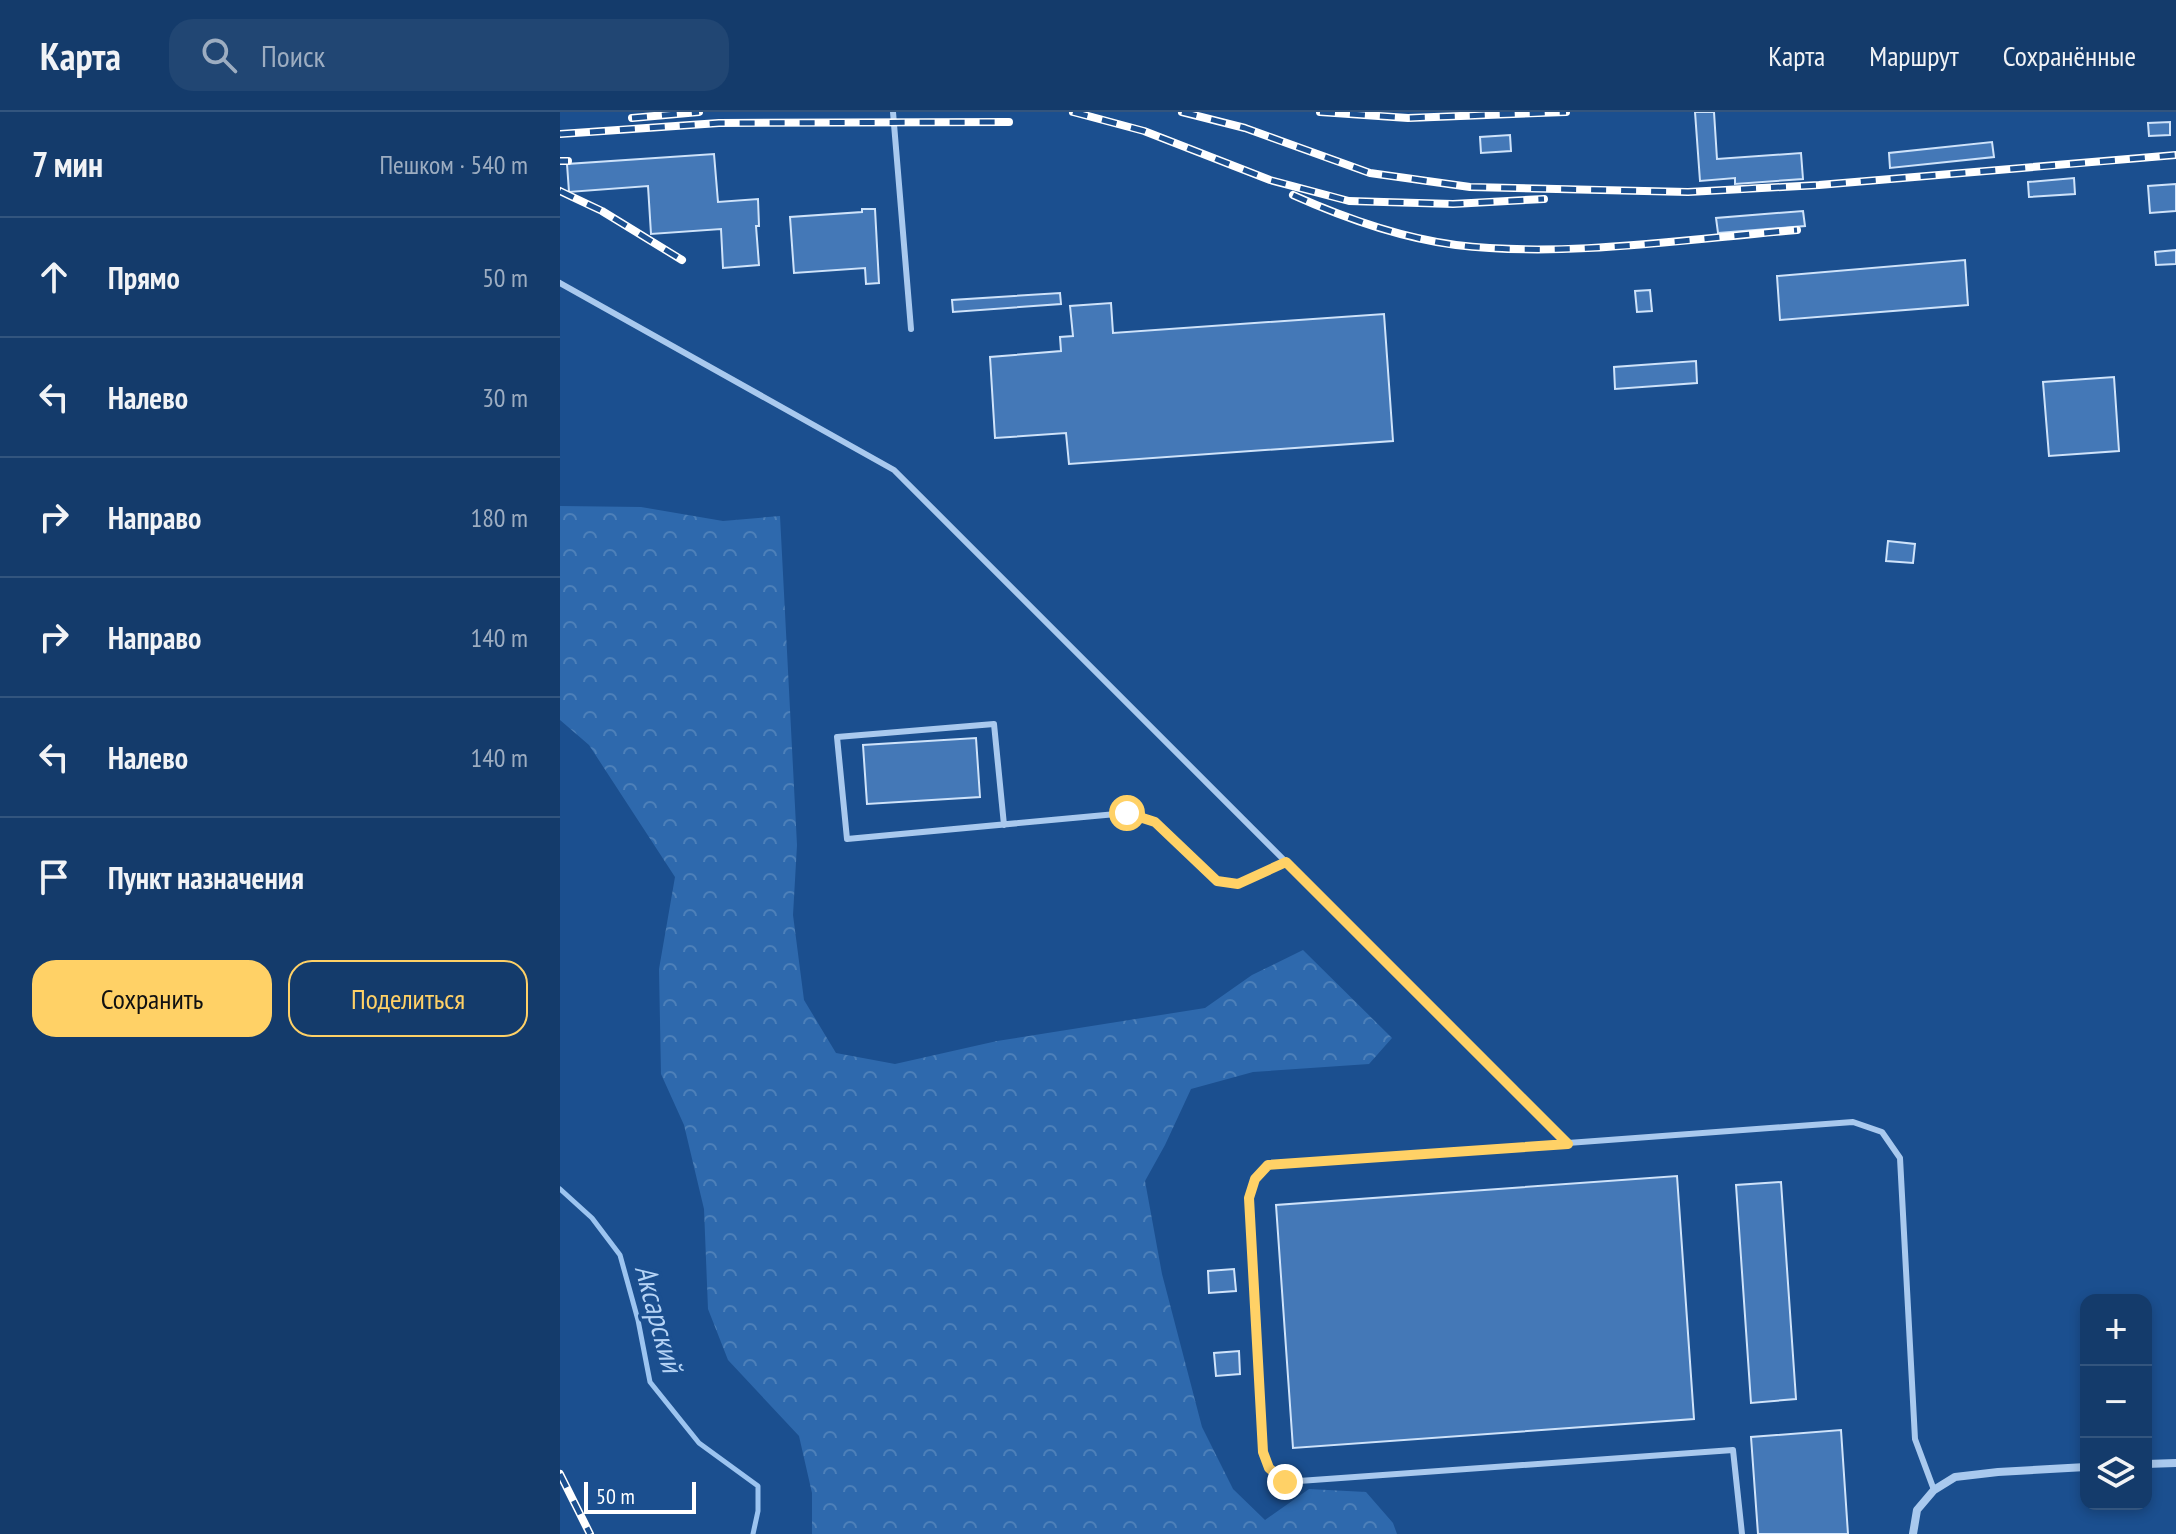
<!DOCTYPE html>
<html lang="ru">
<meta charset="utf-8">
<style>
:root{--surface:#143b6b;--page:#214673;--text:#f1f3f6;--muted:#9dadc1;--line:#33557e;--accent:#ffd166}
body{margin:0;font-family:"PT Sans Narrow",sans-serif;background:var(--page);color:var(--text)}
.controls{position:absolute;right:24px;bottom:24px;display:grid;overflow:hidden;border-radius:16px;box-shadow:0 4px 12px #0003}
.controls button{width:72px;height:72px;display:grid;place-items:center;padding:0;border:0;border-bottom:2px solid var(--line);background:var(--surface);color:var(--text);font:40px sans-serif}
.scale{position:absolute;left:24px;bottom:20px;width:112px;box-sizing:border-box;padding-left:8px;border:4px solid #fff;border-top:0;font-size:22px;line-height:28px;white-space:nowrap;color:#fff;-webkit-text-stroke:6px #1b4f8f;paint-order:stroke}
.stop{position:absolute;width:24px;height:24px;margin:-18px;border:6px solid #ffd166;border-radius:50%;background:#fff}
.stop.end{background:#ffd166;border-color:#fff;box-shadow:0 2px 8px #0008}
.list{margin:0;padding:0;list-style:none}
h2{display:flex;justify-content:space-between;align-items:center;height:104px;margin:0;padding:0 32px;font-size:34px}
h2 small{font-size:26px;font-weight:400;color:var(--muted)}
.list li{display:grid;grid-template-columns:52px 1fr auto;gap:24px;align-items:center;box-sizing:border-box;height:120px;padding:0 32px;border-top:2px solid var(--line)}
.list b{display:block;font-size:30px;white-space:nowrap}
.list em{font-size:26px;font-style:normal;color:var(--muted)}
.actions{display:flex;gap:16px;padding:24px 32px}
.actions a{flex:1;padding:18px 0;border:2px solid var(--accent);border-radius:24px;text-align:center;font-size:28px;color:var(--accent)}
.actions .main{background:var(--accent);color:#111}
.icon{flex:none;width:44px;height:44px;fill:none;stroke:currentColor;stroke-width:2;stroke-linecap:round;stroke-linejoin:round}
.map{position:relative;flex:none;width:1616px;height:1422px;overflow:hidden}
header{display:flex;align-items:center;gap:48px;box-sizing:border-box;height:112px;padding:0 40px;background:var(--surface);border-bottom:2px solid var(--line)}
header strong{font-size:38px}
nav{display:flex;gap:44px;margin-inline-start:auto;font-size:28px}
.search{width:560px;height:72px;background:var(--page);display:flex;align-items:center;gap:20px;box-sizing:border-box;padding:0 28px;border-radius:24px;color:var(--muted);font-size:30px}
main{display:flex}
aside{flex:1;background:var(--surface)}
.map>svg:first-child{display:block}
</style>
<header>
<strong>Карта</strong>
<div class="search"><svg class="icon" aria-label="search" viewBox="0 0 24 24"><circle cx="10" cy="10" r="6"/><path d="M15 15l6 6"/></svg>Поиск</div>
<nav><a>Карта</a><a>Маршрут</a><a>Сохранённые</a></nav>
</header>
<main>
<aside>
<h2>7 мин<small>Пешком · 540 m</small></h2>
<ul class="list">
<li><svg class="icon" aria-label="ahead" viewBox="0 0 24 24"><path d="M12 20V5M6 11l6-6 6 6"/></svg><div><b>Прямо</b></div><em>50 m</em></li>
<li><svg class="icon" aria-label="left" viewBox="0 0 24 24"><path d="M17 20v-9H6M10 6l-5 5 5 5"/></svg><div><b>Налево</b></div><em>30 m</em></li>
<li><svg class="icon" aria-label="right" viewBox="0 0 24 24"><path d="M7 20v-9h11M14 6l5 5-5 5"/></svg><div><b>Направо</b></div><em>180 m</em></li>
<li><svg class="icon" aria-label="right" viewBox="0 0 24 24"><path d="M7 20v-9h11M14 6l5 5-5 5"/></svg><div><b>Направо</b></div><em>140 m</em></li>
<li><svg class="icon" aria-label="left" viewBox="0 0 24 24"><path d="M17 20v-9H6M10 6l-5 5 5 5"/></svg><div><b>Налево</b></div><em>140 m</em></li>
<li><svg class="icon" aria-label="arrive" viewBox="0 0 24 24"><path d="M6 21V4h12l-3 4 3 4H6"/></svg><div><b>Пункт назначения</b></div></li>
</ul>
<div class="actions"><a class="main">Сохранить</a><a>Поделиться</a></div>
</aside>
<div class="map">
<svg width="1616" height="1422" viewBox="0 0 1616 1422">
<defs>
<pattern id="forest-crowns" width="20" height="18" patternUnits="userSpaceOnUse" patternTransform="scale(2)"><rect width="20" height="18" fill="#2e69ad"/><path d="M2 6a3 3 0 1 1 6 0M12 15a3 3 0 1 1 6 0" fill="none" stroke="#4d80b9"/></pattern>
</defs>
<rect width="100%" height="100%" fill="#1b4f8f"/>
<path fill="url(#forest-crowns)" d="M0 394 81 395 163 409 220 404 237 733 233 803 244 888 276 941 335 952 437 929 645 896 692 863 743 838 832 926 809 952 693 960 631 977 605 1033 585 1069 602 1162 642 1315 673 1377 705 1408 749 1377 806 1380 833 1411 837 1422H252V1381L239 1324 168 1248 148 1197 144 1097 124 1013 101 962 99 857 115 765 29 633 0 608Z"/>
<g fill="none" stroke-linecap="round" stroke-linejoin="round">
<path stroke="#9cc4f0" stroke-width="5" d="M0 1077 32 1106 60 1143 78 1208 90 1270 139 1331 198 1374V1399L193 1422"/>
</g>
<path fill="#4478b7" stroke="#cfe3fa" stroke-width="2" d="M1135 0H1154L1157 47 1241 41 1243 67 1175 72V66L1140 69Z
M1610 10V23L1589 24 1588 11Z
M950 23 951 39 921 41 920 25Z
M1432 30 1434 45 1330 56 1329 41Z
M154 42 158 90 198 87 199 114H196L199 153 163 156 161 117 91 122 88 74 9 80 7 52Z
M1514 66 1515 82 1469 85 1468 70Z
M1616 72V99L1590 101 1588 74Z
M302 97H315L319 171 306 172 305 156 234 161 230 105 302 100Z
M1243 99 1245 114 1158 121 1156 106Z
M1616 138V152L1596 153 1595 140Z
M1405 148 1408 193 1220 208 1217 164Z
M1090 178 1092 199 1077 200 1075 179Z
M500 181 501 192 393 200 392 188Z
M551 191 553 221 824 202 833 329 509 352 506 321 435 326 430 245 501 239 500 225 513 224 510 194Z
M1136 249 1137 271 1055 277 1054 255Z
M1554 265 1559 339 1489 344 1483 270Z
M1328 429 1355 432 1353 451 1326 449Z
M416 626 420 685 307 692 303 633Z
M1117 1064 1134 1307 733 1336 716 1093Z
M1221 1070 1236 1287 1191 1291 1176 1073Z
M674 1157 676 1179 649 1181 648 1159Z
M679 1239 680 1262 656 1264 654 1241Z
M1281 1318 1288 1422H1198L1191 1325Z"/>
<g fill="none" stroke-linecap="round" stroke-linejoin="round">
<path stroke="#a9c9ee" stroke-width="6" d="M333 0 351 217
M0 171 334 358 1008 1032
M444 713 434 612 277 625 287 727 567 701 595 710 657 769 678 772 726 750
M1182 1422 1173 1338 725 1370 709 1356 703 1340 689 1086 695 1067 708 1053 1293 1010 1322 1020 1340 1046 1355 1327 1374 1378"/>
<path stroke="#a9c9ee" stroke-width="8" d="M1586 1352 1616 1351
M1353 1422 1357 1398 1374 1378 1395 1365 1438 1360 1526 1355"/>
<g stroke="#fff" stroke-width="8">
<path id="rail" d="M513 0 584 19 710 68 789 89 893 92 984 87
M622 0 685 16 810 61 910 75 1128 80 1259 73 1616 43
M760 0 848 6 1006 0
M72 6 139 0
M0 22 159 11 449 10
M0 49H8
M0 79 42 99 122 148
M733 83C782 105 842 126 896 133 1005 146 1127 127 1237 118
M0 1362 30 1422"/>
</g>
<use href="#rail" stroke="#1b4f8f" stroke-width="5" stroke-dasharray="15" stroke-linecap="butt"/>
</g>
<g fill="none" stroke-linecap="round" stroke-linejoin="round">
<path stroke="#ffd166" stroke-width="10" d="M567 701 595 710 657 769 678 772 726 750 1008 1032 708 1053 695 1067 689 1086 703 1340 709 1356 725 1370"/>
</g>
<g text-anchor="middle" dominant-baseline="central" stroke-width="7" stroke-linejoin="round" paint-order="stroke">
<g font-size="30" font-style="italic" fill="#b5d3f5" stroke="#1b4f8f">
<text transform="translate(100 1206) rotate(75)">Аксарский</text>
</g>
</g>
</svg>
<div class="controls">
<button>+</button>
<button>−</button>
<button><svg class="icon" aria-label="layers" viewBox="0 0 24 24"><path d="M12 4l9 5-9 5-9-5zM3 14l9 5 9-5"/></svg></button>
</div>
<div class="scale">50 m</div>
<div class="stop" style="left:567px;top:701px"></div>
<div class="stop end" style="left:725px;top:1370px"></div>
</div>
</main>
